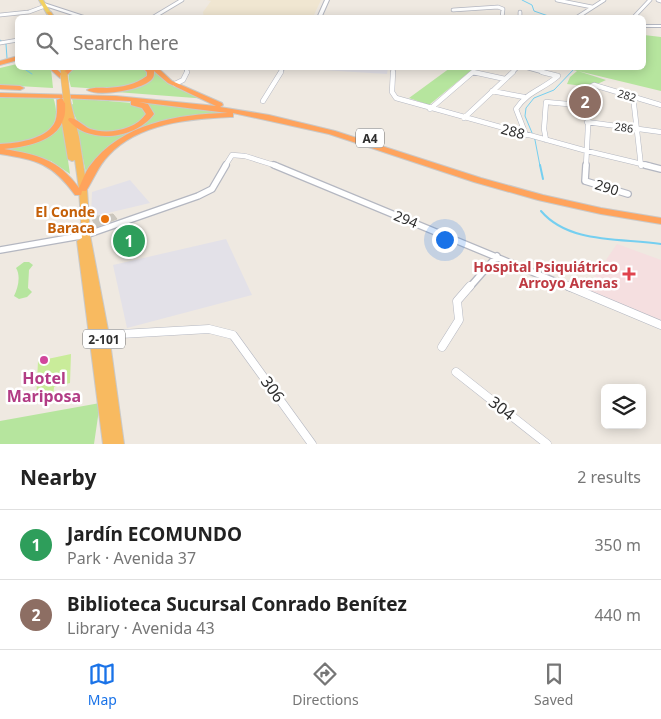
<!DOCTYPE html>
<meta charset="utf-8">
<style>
:root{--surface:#fff;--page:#f6f6f6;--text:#222;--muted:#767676;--line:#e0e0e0;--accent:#1a73e8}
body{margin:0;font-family:"Noto Sans",sans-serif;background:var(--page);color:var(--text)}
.controls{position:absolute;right:15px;bottom:15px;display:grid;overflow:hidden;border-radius:8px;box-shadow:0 2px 12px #0003}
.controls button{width:45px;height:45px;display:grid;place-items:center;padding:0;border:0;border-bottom:1px solid var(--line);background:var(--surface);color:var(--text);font:25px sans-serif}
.you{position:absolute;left:444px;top:239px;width:18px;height:18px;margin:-12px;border:4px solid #fff;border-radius:50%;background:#1a73e8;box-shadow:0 0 0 8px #1a73e833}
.badge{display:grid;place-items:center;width:32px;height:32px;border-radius:50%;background:var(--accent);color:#fff;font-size:16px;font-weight:700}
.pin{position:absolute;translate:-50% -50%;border:2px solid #fff;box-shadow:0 1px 5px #0006}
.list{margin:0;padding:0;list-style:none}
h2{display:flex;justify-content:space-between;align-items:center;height:65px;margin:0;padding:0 20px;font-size:21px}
h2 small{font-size:16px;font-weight:400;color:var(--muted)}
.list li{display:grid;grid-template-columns:32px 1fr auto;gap:15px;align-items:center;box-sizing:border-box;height:70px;padding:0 20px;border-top:1px solid var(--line)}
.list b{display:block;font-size:19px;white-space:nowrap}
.list p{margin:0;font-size:16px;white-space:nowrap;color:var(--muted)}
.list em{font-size:16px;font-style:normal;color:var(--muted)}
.icon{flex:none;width:28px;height:28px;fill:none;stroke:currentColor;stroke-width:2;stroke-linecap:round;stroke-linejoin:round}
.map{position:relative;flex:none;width:661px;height:444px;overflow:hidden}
.search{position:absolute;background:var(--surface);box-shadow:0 2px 12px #0003;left:15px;right:15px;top:15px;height:55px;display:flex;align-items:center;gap:12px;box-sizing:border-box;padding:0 18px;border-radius:8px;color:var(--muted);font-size:19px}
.sheet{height:205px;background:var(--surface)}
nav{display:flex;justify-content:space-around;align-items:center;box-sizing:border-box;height:70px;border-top:1px solid var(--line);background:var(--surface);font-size:14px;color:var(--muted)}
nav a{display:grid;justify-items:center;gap:2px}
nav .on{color:var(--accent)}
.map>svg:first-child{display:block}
</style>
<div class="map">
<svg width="661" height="444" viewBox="0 0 661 444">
<rect width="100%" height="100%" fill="#efe9e1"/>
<path fill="#e3e1e8" d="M290 68H388L387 74Z
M130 180 150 203 91 217 92 192Z
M226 239 252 295 127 328 113 265Z"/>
<path fill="#f0e6d1" d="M207 0H321L313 17H204L203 12 211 1Z"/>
<path fill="#f5dfe0" d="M617 244 661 260V321L586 289Z"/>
<path fill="#b6e59e" d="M644 35 661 37V91L578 71 606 80 591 87 567 84 570 77 577 71 565 68H644Z
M17 64 18 68 51 69 53 88 0 85V68Z
M73 68H143L149 72 148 76 131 86 101 89 71 87C69 80 66 73 73 68Z
M148 68H152L159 75 208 99 103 91 146 82 151 69Z
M450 68H474L429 105 409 98Z
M0 97H53C67 137 30 141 0 145Z
M72 98 132 103 141 106 147 114C138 134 94 138 79 123 75 118 73 111 71 105L73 104Z
M129 100 181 105 234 113C183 116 115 126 86 173L76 126 109 134 139 126 150 108Z
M62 120 70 174 51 161 0 150V147L42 138Z
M24 262H29L33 265 29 270 28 288 32 292 27 297 19 299 14 296C18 288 21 276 16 268Z
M100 403 94 444H0V421Z"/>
<path fill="#c9ec9a" d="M71 354 70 383 54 387 53 398 36 402 38 361Z"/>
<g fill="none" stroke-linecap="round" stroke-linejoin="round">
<path stroke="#75cff0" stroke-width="1" d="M522 0 532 5 534 11 554 18
M0 40 6 44 7 58
M23 68 32 74
M540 166 535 140 525 116 526 108 534 98 554 90 575 68"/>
<path stroke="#75cff0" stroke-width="2" d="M540 165 543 179
M541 211C569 244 621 238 661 244"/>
</g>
<path fill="#cbc7bf" stroke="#cbc5ba" d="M113 214 117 219 96 227 91 217Z"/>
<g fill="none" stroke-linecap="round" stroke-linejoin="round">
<g stroke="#b4b7c1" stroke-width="4.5">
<path id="minor-far3" d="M557 0 592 7
M658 0 661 1
M453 10 498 7 503 9 502 18
M520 12V18
M0 15 29 12 45 6
M152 18 182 0
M576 18 604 0
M633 18 650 0
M0 43 18 40
M186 68 187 73
M528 68 546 73
M280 73 283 68
M393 73V68
M472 73H477
M512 73 517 68"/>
</g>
<g stroke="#b4b7c1" stroke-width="5.5">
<path id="minor-far2" d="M393 72 392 92 396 98 587 151 650 166
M542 72 558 76
M175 84 183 80 187 72
M492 91 524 97
M633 96 641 166
M263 101 281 72
M430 109 473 72 505 79
M464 118 513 72
M587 122 661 132
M526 135 516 109C528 91 542 90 558 76
M546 140 544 129 546 102 589 106
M225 166 232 155 245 156 277 166
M586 166 590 87 594 85 661 105"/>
</g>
<g stroke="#b4b7c1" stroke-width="8">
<path id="minor-far1" d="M274 165 571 288
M586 165 585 181 628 194
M645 165 661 169
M0 250 86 235 198 196 212 189 226 165
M469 288 497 256"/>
</g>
<g stroke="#b4b7c1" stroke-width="9">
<path id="minor" d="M568 286 661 325
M103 335 209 329 233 335 312 444
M442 347 459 320 457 301 470 286
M456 372 547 444"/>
</g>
<g stroke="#b4b7c1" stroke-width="2">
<path id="tertiary" d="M325 0H329L321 18H317Z
M42 3H44L90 18H82L42 5Z
M644 25H661V27H644Z"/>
</g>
<g stroke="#c9c9c9" stroke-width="2">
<path id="primary" d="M39 0H43L51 13V14H47Z"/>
</g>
<g stroke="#c9c9c9" stroke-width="2">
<path id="trunk" d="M47 12H51L55 18H50Z
M60 68H66V76H62Z
M67 98 70 100 79 137 87 189 90 235 109 335 124 444H103L77 241 82 238 79 189 75 160 72 161 68 159 59 105 62 103 65 104 64 100Z"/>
</g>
<g stroke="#c9c9c9" stroke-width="2">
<path id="motorway" d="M18 56V60L0 65V61Z
M49 68H55L62 74 68 68H74L66 76 60 78Z
M143 68H158L172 81 222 103 223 105 220 107 269 115 335 131 481 178 543 195 601 208 661 218V224L601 214 538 200 474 182 329 134 233 113V117H230C189 119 139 123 109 155 98 166 94 179 86 191H82L81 195H75C52 163 37 160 0 154V144C17 143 44 140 54 124 58 117 57 108 57 100L61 98 0 97V93L116 96 216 106 168 83 154 71C154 74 154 77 152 79 143 90 99 97 87 90 93 87 101 88 107 88 122 87 135 85 147 76V72ZM61 98 131 101V105L142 108 146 114C135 130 108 135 90 129 83 126 77 118 69 118L68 120C89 145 136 139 154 114L148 104 139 102 228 113C178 114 121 123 89 167 85 173 82 181 79 188 58 159 38 155 4 149 24 147 56 142 63 120 66 114 65 107 65 100Z
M0 85 20 86 24 88 20 90 0 89Z"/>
</g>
<use href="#minor-far3" stroke="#fff" stroke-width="3"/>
<use href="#minor-far2" stroke="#fff" stroke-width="4.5"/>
<use href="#minor-far1" stroke="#fff" stroke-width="5.5"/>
<use href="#minor" stroke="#fff" stroke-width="8"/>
<use href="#tertiary" fill="#fff" fill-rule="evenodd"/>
<use href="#primary" fill="#f2d163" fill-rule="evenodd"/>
<use href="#trunk" fill="#f8ba60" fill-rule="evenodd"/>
<use href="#motorway" fill="#ffa35c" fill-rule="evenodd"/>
<g stroke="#c9c9c9" stroke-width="8" stroke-linecap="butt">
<path id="trunk-bridge" d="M64 75 67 100"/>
</g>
<use href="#trunk-bridge" stroke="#f8ba60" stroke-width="7"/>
</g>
<circle fill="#e8710a" stroke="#fff" stroke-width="2" cx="105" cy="219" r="5"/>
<path fill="#e0444e" stroke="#fff" stroke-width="2" d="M626.5 266.5h5v5h5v5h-5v5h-5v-5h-5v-5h5z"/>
<circle fill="#d1479c" stroke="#fff" stroke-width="2" cx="44" cy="360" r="5"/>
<g text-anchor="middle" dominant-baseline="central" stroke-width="5" stroke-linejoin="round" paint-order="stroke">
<g font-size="11" fill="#2e2e2e" stroke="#fff">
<text transform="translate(627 95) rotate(16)">282</text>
<text transform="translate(624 127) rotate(8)">286</text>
</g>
<g fill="#fff" stroke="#6d6d6d" stroke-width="1">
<rect x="356" y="128.5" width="28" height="19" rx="4"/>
<rect x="83" y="329.5" width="42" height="19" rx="4"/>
</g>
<g font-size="12" font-weight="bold" fill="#2e2e2e">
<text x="370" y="138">A4</text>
<text x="104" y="339">2-101</text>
</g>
<g font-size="14" fill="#2e2e2e" stroke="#fff">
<text transform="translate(513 131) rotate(15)">288</text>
<text transform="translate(607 187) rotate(17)">290</text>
<text transform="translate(406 219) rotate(22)">294</text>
</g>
<g font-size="14" font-weight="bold" fill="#c56008" stroke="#fff" text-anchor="end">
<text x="95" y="211">El Conde<tspan x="95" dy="16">Baraca</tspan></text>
</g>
<g font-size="14" font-weight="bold" fill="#be3a42" stroke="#fff" text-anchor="end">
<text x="618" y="266">Hospital Psiquiátrico<tspan x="618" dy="16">Arroyo Arenas</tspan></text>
</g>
<g font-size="16" font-weight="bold" fill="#b23c85" stroke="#fff">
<text x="44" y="378">Hotel<tspan x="44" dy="18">Mariposa</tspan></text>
</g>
<g font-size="16" fill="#2e2e2e" stroke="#fff">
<text transform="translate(273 389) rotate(54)">306</text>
<text transform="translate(502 408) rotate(38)">304</text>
</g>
</g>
</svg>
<div class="controls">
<button><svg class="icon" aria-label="layers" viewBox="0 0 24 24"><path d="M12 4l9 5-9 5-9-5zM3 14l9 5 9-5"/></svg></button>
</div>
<div class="you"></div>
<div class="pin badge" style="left:129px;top:241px;background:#2e9e5b">1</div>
<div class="pin badge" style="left:585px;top:102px;background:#8d6e63">2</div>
<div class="search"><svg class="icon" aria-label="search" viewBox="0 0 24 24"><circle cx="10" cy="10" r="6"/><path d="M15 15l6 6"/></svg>Search here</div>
</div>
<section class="sheet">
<h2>Nearby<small>2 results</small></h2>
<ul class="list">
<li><span class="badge" style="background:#2e9e5b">1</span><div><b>Jardín ECOMUNDO</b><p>Park · Avenida 37</p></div><em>350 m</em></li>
<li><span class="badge" style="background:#8d6e63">2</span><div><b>Biblioteca Sucursal Conrado Benítez</b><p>Library · Avenida 43</p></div><em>440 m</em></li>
</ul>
</section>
<nav>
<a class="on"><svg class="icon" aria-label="map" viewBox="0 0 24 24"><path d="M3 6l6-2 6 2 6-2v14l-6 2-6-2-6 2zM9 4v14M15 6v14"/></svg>Map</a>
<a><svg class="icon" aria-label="directions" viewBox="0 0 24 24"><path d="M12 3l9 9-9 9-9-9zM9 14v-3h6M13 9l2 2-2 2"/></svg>Directions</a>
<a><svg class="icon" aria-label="saved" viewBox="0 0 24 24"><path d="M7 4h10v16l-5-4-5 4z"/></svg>Saved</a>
</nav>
